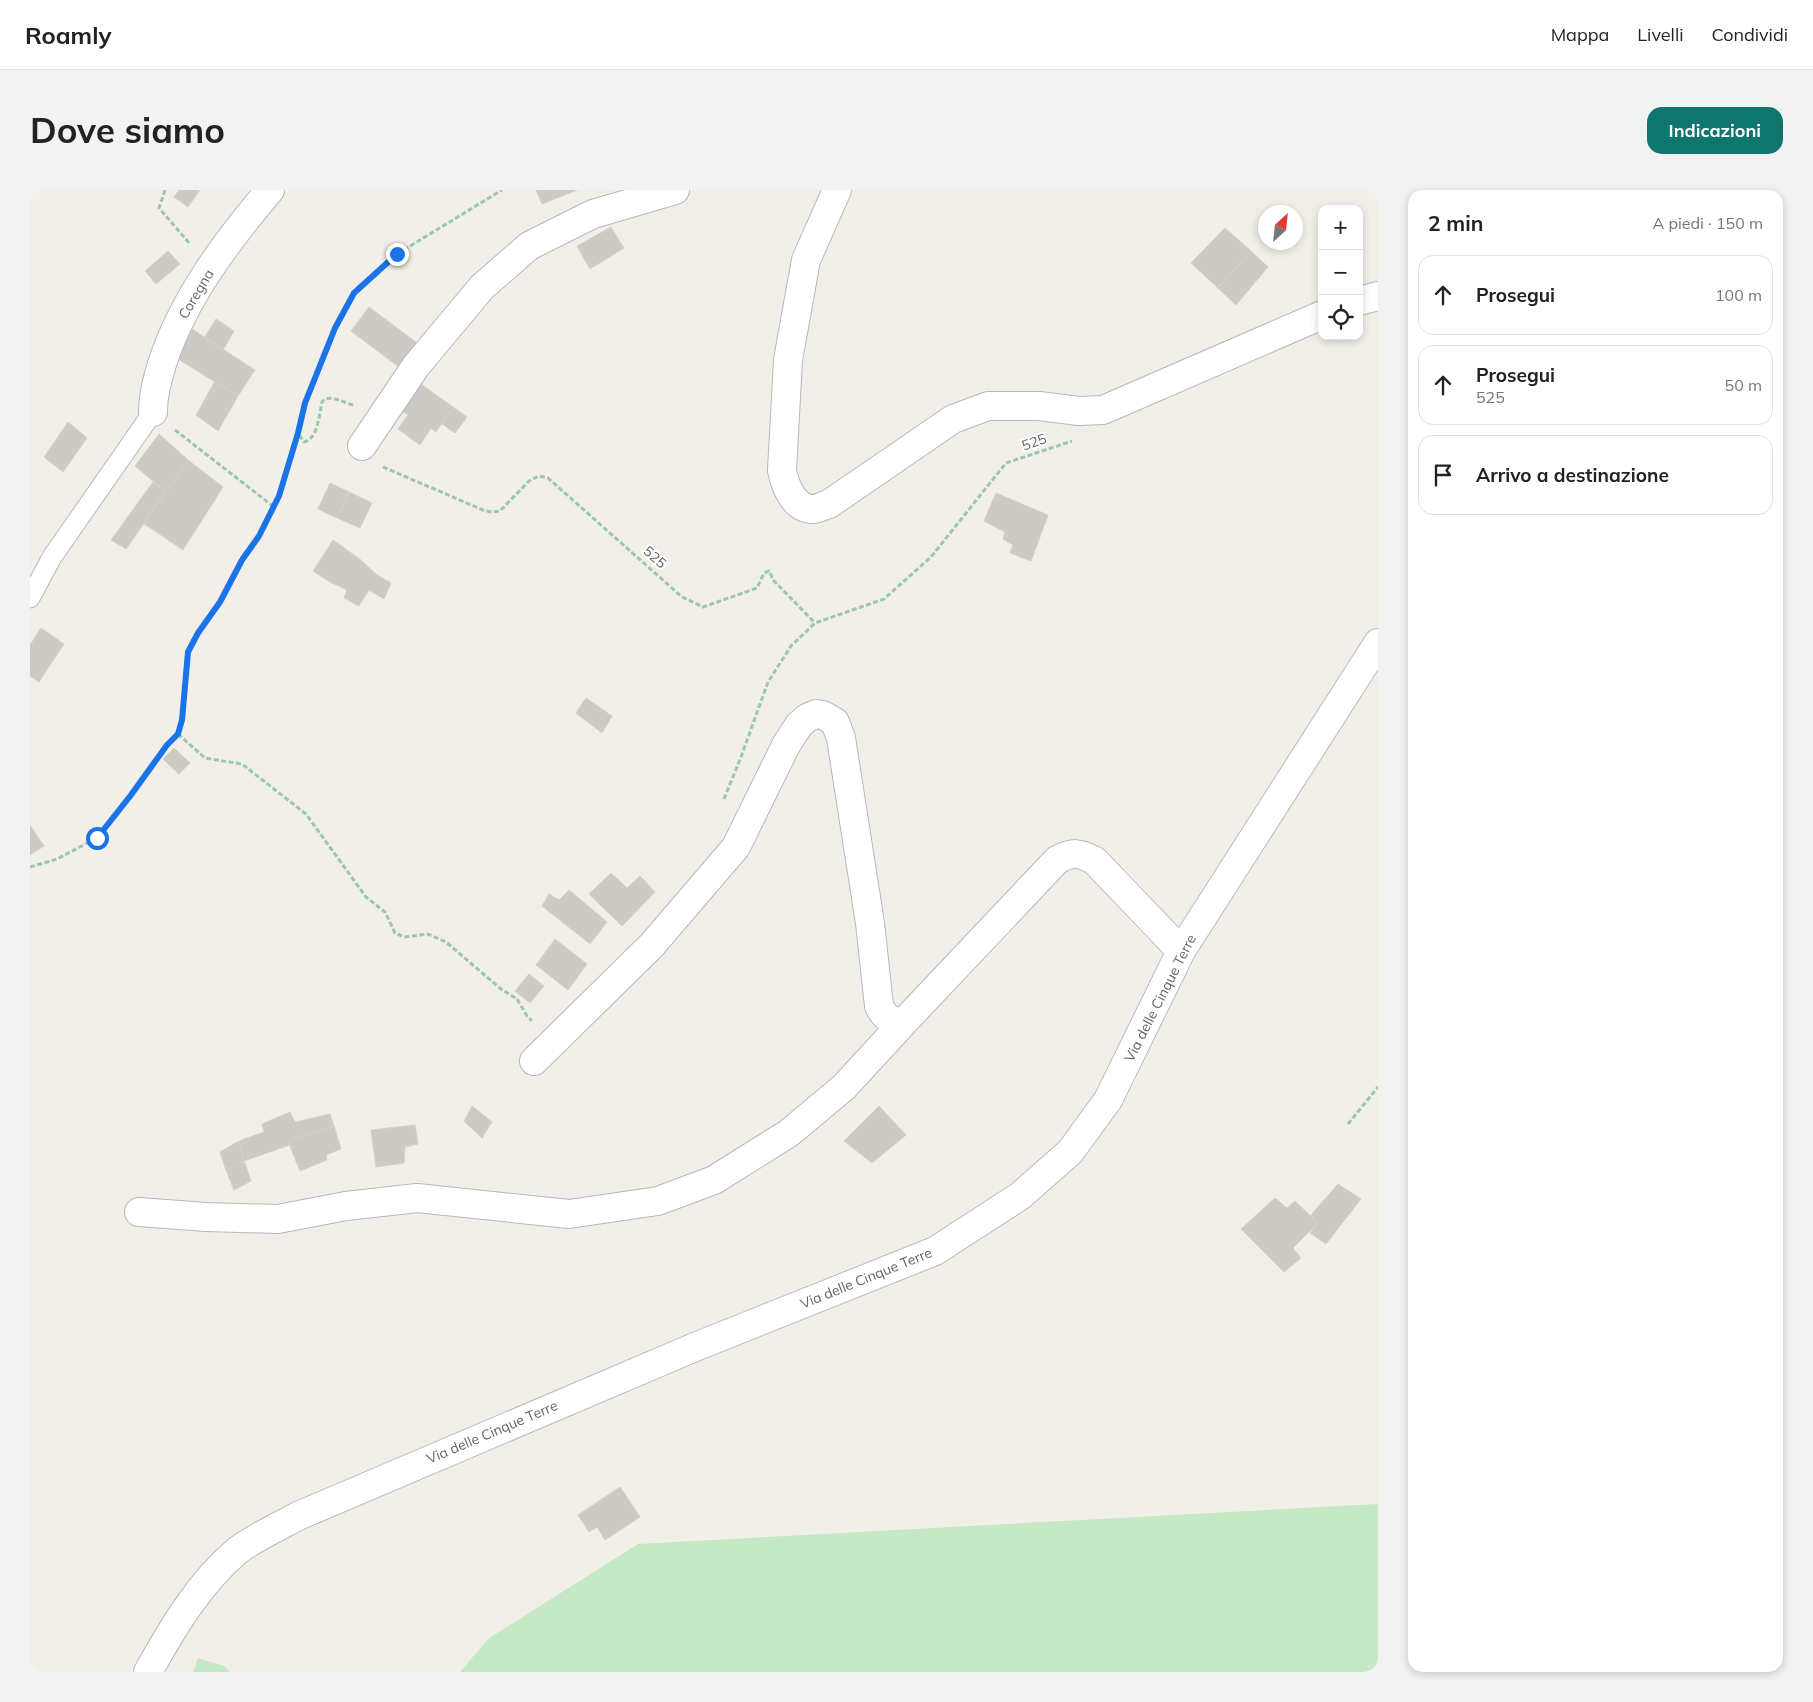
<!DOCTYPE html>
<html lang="it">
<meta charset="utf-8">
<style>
:root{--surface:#fff;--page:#f2f2f2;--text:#222;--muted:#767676;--line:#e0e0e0;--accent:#0f766e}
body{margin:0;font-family:Mulish,sans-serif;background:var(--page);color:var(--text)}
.controls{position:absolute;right:15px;top:15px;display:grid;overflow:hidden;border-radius:10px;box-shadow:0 2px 8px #0003}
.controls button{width:45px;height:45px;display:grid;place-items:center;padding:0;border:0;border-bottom:1px solid var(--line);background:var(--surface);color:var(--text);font:25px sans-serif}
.compass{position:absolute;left:1228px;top:15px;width:45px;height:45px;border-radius:50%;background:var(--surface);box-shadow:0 2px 8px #0003;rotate:27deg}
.stop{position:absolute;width:15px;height:15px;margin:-11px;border:4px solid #1a73e8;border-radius:50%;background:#fff}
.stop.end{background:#1a73e8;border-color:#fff;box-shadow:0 1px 5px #0008}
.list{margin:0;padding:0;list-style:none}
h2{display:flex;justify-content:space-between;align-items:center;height:65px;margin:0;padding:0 20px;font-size:21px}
h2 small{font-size:16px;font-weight:400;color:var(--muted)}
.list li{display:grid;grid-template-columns:32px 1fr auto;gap:15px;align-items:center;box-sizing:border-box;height:80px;margin:0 10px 10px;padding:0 10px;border:1px solid var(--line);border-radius:15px}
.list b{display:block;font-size:19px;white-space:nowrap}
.list p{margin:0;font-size:16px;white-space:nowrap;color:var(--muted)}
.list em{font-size:16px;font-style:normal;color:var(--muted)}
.icon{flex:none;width:28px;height:28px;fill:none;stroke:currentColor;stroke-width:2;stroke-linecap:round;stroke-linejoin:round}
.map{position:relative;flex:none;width:1348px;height:1482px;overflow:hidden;border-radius:15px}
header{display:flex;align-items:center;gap:30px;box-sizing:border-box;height:70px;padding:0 25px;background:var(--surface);border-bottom:1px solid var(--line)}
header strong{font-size:24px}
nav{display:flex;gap:28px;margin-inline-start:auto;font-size:18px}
.intro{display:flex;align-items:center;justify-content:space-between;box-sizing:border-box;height:120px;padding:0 30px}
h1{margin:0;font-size:35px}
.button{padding:12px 22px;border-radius:15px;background:var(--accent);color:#fff;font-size:18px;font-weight:700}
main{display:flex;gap:30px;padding:0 30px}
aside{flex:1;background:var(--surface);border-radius:15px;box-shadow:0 2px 8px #0003}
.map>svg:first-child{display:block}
</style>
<header>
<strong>Roamly</strong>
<nav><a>Mappa</a><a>Livelli</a><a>Condividi</a></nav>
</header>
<div class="intro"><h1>Dove siamo</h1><a class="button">Indicazioni</a></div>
<main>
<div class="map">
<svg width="1348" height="1482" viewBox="0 0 1348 1482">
<rect width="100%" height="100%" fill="#f1efe8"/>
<path fill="#c5e8c5" d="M1348 1314V1482H430L458 1449 608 1354Z
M168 1468 194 1476 200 1482H163Z"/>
<path fill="#cccac5" stroke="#d6d1c6" d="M149 0H170L158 17 144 7Z
M506 0H547L512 14Z
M581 37 594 58 560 79 547 56Z
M1195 38 1221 61 1188 98 1161 73Z
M138 61 150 74 126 94 115 81Z
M1221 61 1238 77 1206 115 1188 98Z
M339 117 387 153 369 177 321 141Z
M186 129 204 141 193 160 174 148Z
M162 139 225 180 208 206 148 169Z
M185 191 208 206 188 241 166 225Z
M391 194 423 217 406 242 401 238 390 255 368 239 378 225 372 221Z
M423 217 437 227 425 243 412 234Z
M38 232 57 248 33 282 14 267Z
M129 244 158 270 136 302 105 276Z
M158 270 193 297 153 360 113 333Z
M123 292 136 302 96 359 81 350Z
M300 293 319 302 307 328 288 319Z
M319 302 342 313 330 338 307 328Z
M966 303 1018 325 1001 371 980 363 983 355 973 349 975 342 954 331Z
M303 350 331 370 347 385 361 393 354 409 339 400 329 416 314 408 317 400 300 392 283 381Z
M11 438 34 454 9 492 0 486V455Z
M556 508 582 526 572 543 546 523Z
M144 558 160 573 149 584 133 569Z
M0 635 14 656 0 665Z
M581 683 597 698 610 686 625 702 592 736 559 704Z
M539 700 577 732 560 754 512 716 519 704 529 710Z
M525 749 557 774 538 800 506 775Z
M499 784 514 796 500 813 485 801Z
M442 916 462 932 452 948 434 931Z
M849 916 876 945 842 973 814 951Z
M260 922 265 932 300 924 304 936 258 951 260 955 214 971 209 951 234 942 232 934Z
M385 935 388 954 375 957 374 973 346 977 341 940Z
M304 936 311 959 296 965 297 970 270 981 258 951Z
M209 951 214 971 196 980 190 962Z
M214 971 221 991 204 1000 196 980Z
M1308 994 1331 1009 1296 1054 1280 1043 1288 1033 1281 1025Z
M1245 1008 1257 1018 1265 1011 1288 1033 1263 1058 1271 1068 1254 1082 1211 1039Z
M590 1297 610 1327 575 1350 567 1337 559 1342 548 1325Z"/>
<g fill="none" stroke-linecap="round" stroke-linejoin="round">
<g stroke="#b5b8bc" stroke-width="21">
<path id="service" d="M0 408 22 367 123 222"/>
</g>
<g stroke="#b5b8bc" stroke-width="30">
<path id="minor" d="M807 0 776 70 758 170 752 280C755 296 764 319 783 319 788 319 794 315 799 314L923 229 958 216H1009L1049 221 1073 220 1292 125
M1329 111 1348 106
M123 222C123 205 127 191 132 174 153 109 196 52 240 0
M332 256 386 176 452 97 499 56 563 24 645 0
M504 871 622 755 706 657 756 555 769 535 777 528 786 524 793 525 805 532 811 548 840 733 849 816C854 827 861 831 872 834L1027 670C1043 662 1049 662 1065 671L1151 761
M109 1022 176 1027 248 1029 316 1016 387 1008 539 1024 628 1011 684 990 759 943 814 897 872 834"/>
</g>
<g stroke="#b6babf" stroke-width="30">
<path id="secondary" d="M118 1482C142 1439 169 1393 207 1361 222 1349 250 1336 268 1326L665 1157 905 1061 990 1006 1040 962 1078 910 1151 761 1348 453"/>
</g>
<path stroke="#9cc7a9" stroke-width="3" stroke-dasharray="5 2.5" stroke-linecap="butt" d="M135 0 129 18 160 54
M323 215C314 213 299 203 292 212 289 225 288 249 274 252L268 243 275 213 305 139 324 103 367 64 472 0
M145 240 244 317
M353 277 453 320 461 322 470 321 499 291 509 286 518 288 652 407 673 417 727 398 734 383 739 381 744 391 785 433
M148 544 175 568 212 574 276 624 336 707 355 722 365 743 374 747 398 744 416 752 471 799 487 809 497 826 502 831
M694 609 711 567 738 492 761 456 785 433 854 409 901 367 976 273 1042 251
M0 677 27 669 67 648 101 605 137 555 148 544 153 530 158 462 168 443 190 412 212 370 229 346 249 306 268 244
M1318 934 1348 897"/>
<use href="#service" stroke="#fff" stroke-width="19"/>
<use href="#minor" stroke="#fff" stroke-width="28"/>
<use href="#secondary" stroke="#fff" stroke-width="28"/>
</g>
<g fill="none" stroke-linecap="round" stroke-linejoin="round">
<path stroke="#1a73e8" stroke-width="6" d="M67 648 101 605 137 555 148 544 152 530 158 462 168 443 190 412 212 370 229 346 249 306 268 243 275 213 305 138 324 103 367 64"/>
</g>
<g text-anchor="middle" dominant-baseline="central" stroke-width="4" stroke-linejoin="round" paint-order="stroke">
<g font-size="14" fill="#5f6368" stroke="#fff">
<text transform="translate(166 104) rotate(-59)">Coregna</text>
<text transform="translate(1004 252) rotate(-19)">525</text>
<text transform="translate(625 367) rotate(42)">525</text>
<text transform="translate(1130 808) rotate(-63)">Via delle Cinque Terre</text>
<text transform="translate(836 1088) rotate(-22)">Via delle Cinque Terre</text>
<text transform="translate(462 1242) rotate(-23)">Via delle Cinque Terre</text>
</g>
</g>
</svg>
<div class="controls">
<button>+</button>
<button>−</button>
<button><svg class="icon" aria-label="locate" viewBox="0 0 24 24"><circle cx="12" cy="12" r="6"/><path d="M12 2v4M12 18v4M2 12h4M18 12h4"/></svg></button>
</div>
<svg class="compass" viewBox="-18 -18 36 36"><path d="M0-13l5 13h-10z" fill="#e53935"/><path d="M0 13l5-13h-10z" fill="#767676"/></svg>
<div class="stop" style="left:67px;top:648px"></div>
<div class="stop end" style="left:367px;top:64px"></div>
</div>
<aside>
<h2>2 min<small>A piedi · 150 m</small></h2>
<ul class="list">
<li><svg class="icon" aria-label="ahead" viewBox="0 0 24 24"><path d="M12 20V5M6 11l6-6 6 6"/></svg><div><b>Prosegui</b></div><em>100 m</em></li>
<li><svg class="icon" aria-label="ahead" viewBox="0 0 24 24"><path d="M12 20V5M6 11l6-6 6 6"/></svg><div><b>Prosegui</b><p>525</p></div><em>50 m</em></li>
<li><svg class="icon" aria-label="arrive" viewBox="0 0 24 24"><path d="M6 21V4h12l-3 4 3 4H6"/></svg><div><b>Arrivo a destinazione</b></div></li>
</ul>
</aside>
</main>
